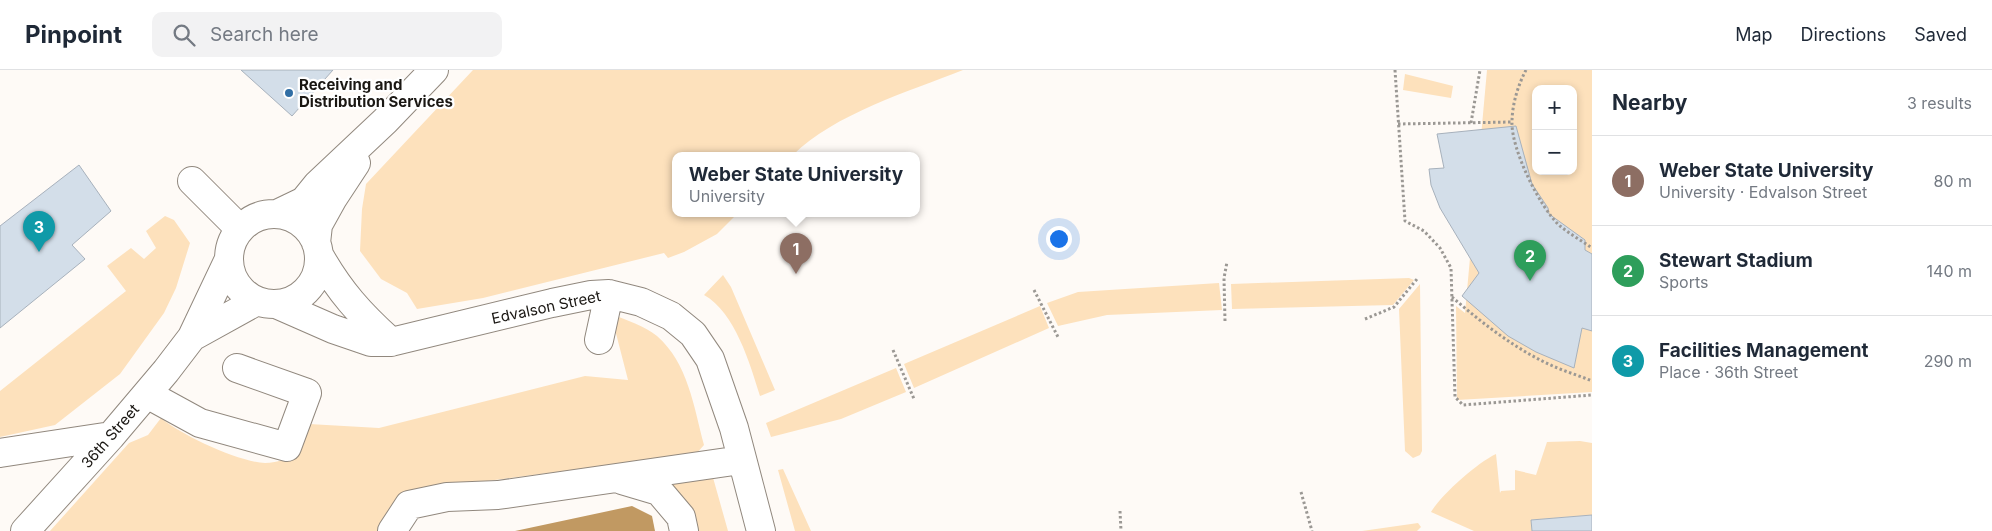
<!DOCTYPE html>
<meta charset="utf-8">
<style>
:root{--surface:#fff;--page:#f2f2f3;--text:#1f2937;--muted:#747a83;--line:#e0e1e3;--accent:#306ea5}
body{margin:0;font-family:Inter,sans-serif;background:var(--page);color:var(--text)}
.controls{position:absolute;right:15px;top:15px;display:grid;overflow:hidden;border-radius:10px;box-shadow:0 2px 8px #0003}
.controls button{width:45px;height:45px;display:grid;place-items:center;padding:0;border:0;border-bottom:1px solid var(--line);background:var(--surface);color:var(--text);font:25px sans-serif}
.you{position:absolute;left:1058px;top:168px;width:18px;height:18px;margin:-12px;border:4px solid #fff;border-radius:50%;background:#1a73e8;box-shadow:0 0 0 8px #1a73e833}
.badge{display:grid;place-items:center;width:32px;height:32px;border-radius:50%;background:var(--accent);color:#fff;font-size:16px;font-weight:700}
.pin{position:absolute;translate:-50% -41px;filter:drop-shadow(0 1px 2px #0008)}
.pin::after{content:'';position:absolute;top:26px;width:18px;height:15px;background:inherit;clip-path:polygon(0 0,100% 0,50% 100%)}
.popup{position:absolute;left:672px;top:82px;width:248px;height:65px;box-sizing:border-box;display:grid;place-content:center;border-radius:10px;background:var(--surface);filter:drop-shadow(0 1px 4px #0005);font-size:16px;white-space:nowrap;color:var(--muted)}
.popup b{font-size:19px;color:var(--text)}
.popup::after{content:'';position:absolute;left:50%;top:100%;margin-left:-10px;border:10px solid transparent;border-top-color:var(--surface)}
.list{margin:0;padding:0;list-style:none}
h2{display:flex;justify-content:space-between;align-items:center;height:65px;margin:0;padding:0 20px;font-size:21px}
h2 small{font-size:16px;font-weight:400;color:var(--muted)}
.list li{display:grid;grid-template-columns:32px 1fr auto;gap:15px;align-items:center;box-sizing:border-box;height:90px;padding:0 20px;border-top:1px solid var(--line)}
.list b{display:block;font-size:19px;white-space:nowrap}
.list p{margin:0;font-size:16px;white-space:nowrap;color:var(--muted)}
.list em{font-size:16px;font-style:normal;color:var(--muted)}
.icon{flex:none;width:28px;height:28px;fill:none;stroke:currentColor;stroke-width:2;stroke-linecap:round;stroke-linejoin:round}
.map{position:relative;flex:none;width:1592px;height:461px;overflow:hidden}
header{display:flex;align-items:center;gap:30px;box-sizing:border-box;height:70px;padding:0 25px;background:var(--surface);border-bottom:1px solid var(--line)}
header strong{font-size:24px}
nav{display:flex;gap:28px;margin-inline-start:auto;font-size:18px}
.search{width:350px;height:45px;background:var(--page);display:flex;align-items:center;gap:12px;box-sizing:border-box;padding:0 18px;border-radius:10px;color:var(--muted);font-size:19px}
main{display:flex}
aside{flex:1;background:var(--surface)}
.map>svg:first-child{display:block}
</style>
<header>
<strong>Pinpoint</strong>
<div class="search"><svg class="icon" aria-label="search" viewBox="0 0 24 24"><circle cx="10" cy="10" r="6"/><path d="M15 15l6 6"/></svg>Search here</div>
<nav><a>Map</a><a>Directions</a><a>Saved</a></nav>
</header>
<main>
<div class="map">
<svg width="1592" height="461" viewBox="0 0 1592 461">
<rect width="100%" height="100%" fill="#fefaf6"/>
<path fill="#fde1bc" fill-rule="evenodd" d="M473 0H963C910 21 834 44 793 85H676V143H738L717 164 684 182 668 188 664 183 483 228 417 239 407 223 381 209 360 181 362 139 366 114Z
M1487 0H1592V322L1457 330 1456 236 1465 243ZM1536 19H1573V101H1536Z
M1405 4 1453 16 1451 28 1403 20Z
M165 146 174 150 190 173 176 218 164 243 120 304 55 355 0 367V321L126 221 107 196 131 178 144 189 156 178 146 161Z
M723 205 731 217 775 320 760 326C750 294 735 242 704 225Z
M1409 208 1414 210 1393 235 1232 239 1231 214Z
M1219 213 1222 240 1107 245 1058 256 1047 233 1078 222Z
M1420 214 1422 381 1420 385 1413 388 1405 381 1399 239Z
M1040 236 1049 258 914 318 904 294Z
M611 244C626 250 645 256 657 266 688 293 694 337 704 375L696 384 472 413 386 461H50L129 373 148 365 161 348C181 365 239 392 265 393 271 393 278 391 284 390L309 354 379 358 585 306 628 310Z
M896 298 906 322 841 349 771 367 766 353Z
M1580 371 1592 373V445L1531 450 1532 461H1474L1431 442C1442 424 1477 393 1496 384L1500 423 1501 421 1515 420V400L1536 405 1547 372Z
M783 399 811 461H795L778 400Z
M712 404 728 461H687L649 410Z
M1418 453 1421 457 1417 461H1362Z"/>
<path fill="#c19962" d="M632 436 652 446 655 461H515Z"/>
<path fill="#d3dee9" stroke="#a7b1bc" d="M241 0H333L292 46Z
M1516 56 1532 114 1548 138 1549 144 1585 170V180L1592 184V261L1582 258 1574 298 1536 282 1508 266 1462 226 1479 203 1440 138 1431 115 1429 99 1444 98 1437 64Z
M79 95 111 141 72 175 85 189 0 258V156Z
M1592 445V461H1532L1531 450Z"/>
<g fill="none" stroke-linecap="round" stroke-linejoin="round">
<g stroke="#91887e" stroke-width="30">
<path id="minor" d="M192 111 240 159
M279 143 304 131 317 115 385 51 434 0
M229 189a45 45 0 1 1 90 0a45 45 0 1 1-90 0Z
M316 173 318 155 333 128 356 93
M319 185C340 222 360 244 391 272
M276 234 333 259 371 272H391L552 233 591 225 609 224 641 232 671 246 693 264 710 289 734 358 761 461
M192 267 257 231
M599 270 609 224
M147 324 200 353 287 377 307 323 237 298
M0 383 111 366
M622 410 659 421 681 447 684 461
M25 461 111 366 166 301 192 267 229 189
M392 461 409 435 447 427 498 425 741 390"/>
</g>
<path stroke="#9b9894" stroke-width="3" stroke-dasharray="2.5 2.5" stroke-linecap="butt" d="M1395 0 1405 151 1424 161 1440 178 1451 198 1455 327 1463 335 1592 325
M1526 0C1518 15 1512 35 1512 52 1511 79 1540 138 1560 156 1570 164 1582 171 1592 178
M1471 53 1480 0
M1398 54 1512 52
M1034 220 1058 267
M1452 227C1483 254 1518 281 1555 297 1567 302 1580 306 1592 311
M1365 249 1394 237 1417 209
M1225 251 1224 208 1227 192
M893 280 914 329
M1301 422 1312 461
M1120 441 1121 461"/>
<use href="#minor" stroke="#fff" stroke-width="28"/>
</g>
<circle fill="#306ea5" stroke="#fff" stroke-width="2" cx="289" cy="23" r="5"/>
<g text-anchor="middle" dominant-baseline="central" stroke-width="4.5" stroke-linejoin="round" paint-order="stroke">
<g font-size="15" font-weight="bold" fill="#1a1713" stroke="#fff" text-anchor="start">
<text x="299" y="14">Receiving and<tspan x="299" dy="17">Distribution Services</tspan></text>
</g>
<g font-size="15" fill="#1a1713" stroke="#fff">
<text transform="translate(546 237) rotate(-12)">Edvalson Street</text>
<text transform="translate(110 366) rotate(-49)">36th Street</text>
</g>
</g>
</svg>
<div class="controls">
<button>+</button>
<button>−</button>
</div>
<div class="you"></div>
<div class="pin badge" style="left:796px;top:204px;background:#8d6e63">1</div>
<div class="popup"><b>Weber State University</b>University</div>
<div class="pin badge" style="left:1530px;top:211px;background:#2e9e5b">2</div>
<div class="pin badge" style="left:39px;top:182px;background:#0f9aa8">3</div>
</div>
<aside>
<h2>Nearby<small>3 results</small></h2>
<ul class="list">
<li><span class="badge" style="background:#8d6e63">1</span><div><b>Weber State University</b><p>University · Edvalson Street</p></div><em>80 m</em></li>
<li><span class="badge" style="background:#2e9e5b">2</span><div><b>Stewart Stadium</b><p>Sports</p></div><em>140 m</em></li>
<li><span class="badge" style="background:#0f9aa8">3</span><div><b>Facilities Management</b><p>Place · 36th Street</p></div><em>290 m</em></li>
</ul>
</aside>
</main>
